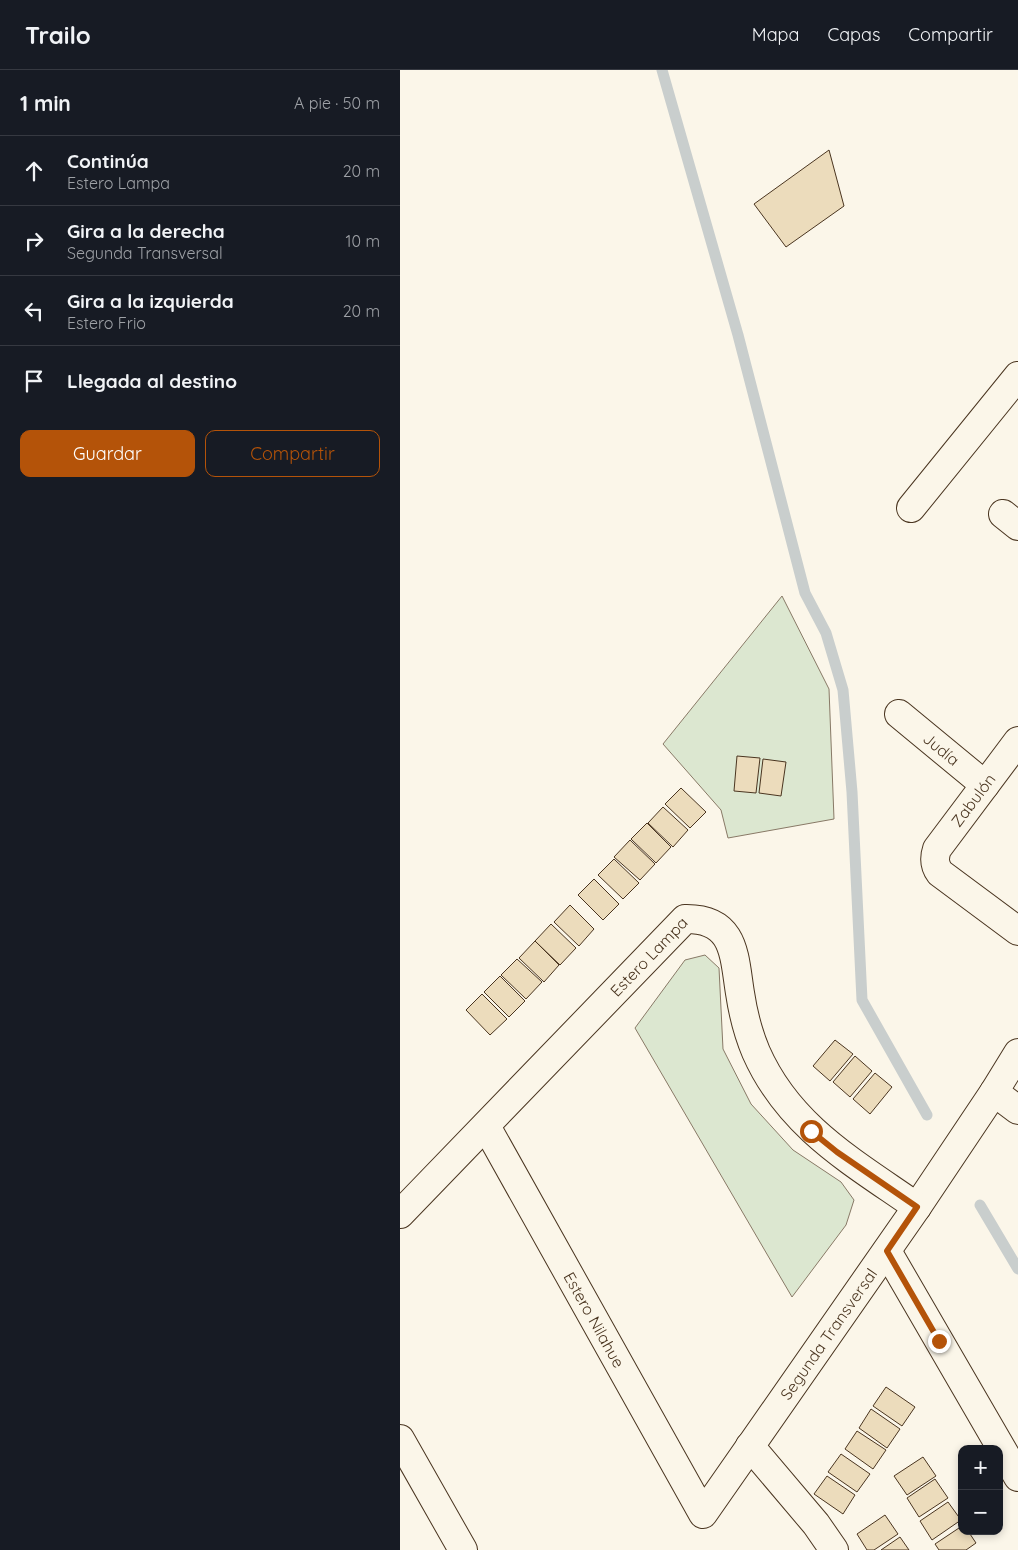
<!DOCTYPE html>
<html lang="es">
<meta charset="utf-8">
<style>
:root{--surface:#171b24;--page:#20242c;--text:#f1f3f6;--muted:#9ea1a6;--line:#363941;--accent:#b45309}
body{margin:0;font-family:Quicksand,sans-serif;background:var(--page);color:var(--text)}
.controls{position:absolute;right:15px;bottom:15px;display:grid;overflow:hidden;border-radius:10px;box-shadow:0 2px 8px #0003}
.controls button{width:45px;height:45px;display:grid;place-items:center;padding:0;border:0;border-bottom:1px solid var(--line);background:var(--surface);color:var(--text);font:25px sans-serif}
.stop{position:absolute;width:15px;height:15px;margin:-11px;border:4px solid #b45309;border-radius:50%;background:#fff}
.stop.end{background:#b45309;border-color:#fff;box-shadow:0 1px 5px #0008}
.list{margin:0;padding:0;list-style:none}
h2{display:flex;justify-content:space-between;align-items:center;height:65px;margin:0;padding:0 20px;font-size:21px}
h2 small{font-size:16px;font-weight:400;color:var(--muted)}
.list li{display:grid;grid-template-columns:32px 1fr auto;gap:15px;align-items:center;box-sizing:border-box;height:70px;padding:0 20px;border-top:1px solid var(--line)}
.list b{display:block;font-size:19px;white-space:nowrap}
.list p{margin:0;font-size:16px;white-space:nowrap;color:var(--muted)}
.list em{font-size:16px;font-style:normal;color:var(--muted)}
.actions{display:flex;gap:10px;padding:15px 20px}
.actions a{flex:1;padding:11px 0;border:1px solid var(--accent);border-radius:10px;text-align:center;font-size:18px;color:var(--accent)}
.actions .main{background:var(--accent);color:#fff}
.icon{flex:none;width:28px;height:28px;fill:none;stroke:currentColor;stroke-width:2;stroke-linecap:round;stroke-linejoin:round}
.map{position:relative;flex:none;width:618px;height:1480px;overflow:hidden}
header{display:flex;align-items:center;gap:30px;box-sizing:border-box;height:70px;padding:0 25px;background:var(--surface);border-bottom:1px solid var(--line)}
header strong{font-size:24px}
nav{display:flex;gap:28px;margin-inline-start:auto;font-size:18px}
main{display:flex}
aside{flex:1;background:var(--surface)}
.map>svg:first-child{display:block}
</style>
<header>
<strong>Trailo</strong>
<nav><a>Mapa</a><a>Capas</a><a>Compartir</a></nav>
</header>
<main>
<aside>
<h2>1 min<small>A pie · 50 m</small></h2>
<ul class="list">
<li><svg class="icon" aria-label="ahead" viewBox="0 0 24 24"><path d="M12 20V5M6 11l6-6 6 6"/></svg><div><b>Continúa</b><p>Estero Lampa</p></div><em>20 m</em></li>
<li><svg class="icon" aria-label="right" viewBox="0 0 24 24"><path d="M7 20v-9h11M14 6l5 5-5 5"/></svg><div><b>Gira a la derecha</b><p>Segunda Transversal</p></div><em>10 m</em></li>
<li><svg class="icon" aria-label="left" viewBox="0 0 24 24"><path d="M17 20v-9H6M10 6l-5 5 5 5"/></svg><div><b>Gira a la izquierda</b><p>Estero Frio</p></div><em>20 m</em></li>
<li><svg class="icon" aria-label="arrive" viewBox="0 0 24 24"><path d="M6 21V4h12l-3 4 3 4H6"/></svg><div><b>Llegada al destino</b></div></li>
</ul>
<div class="actions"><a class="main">Guardar</a><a>Compartir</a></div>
</aside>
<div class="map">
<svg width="618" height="1480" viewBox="0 0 618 1480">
<rect width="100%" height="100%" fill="#fbf6e9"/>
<path fill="#dce7d0" stroke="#887966" d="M382 526 429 619 434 749 328 768 321 740 263 674Z
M305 885 319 898 323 979 351 1034 393 1080 441 1112 454 1130 446 1155 392 1227 235 958 285 890Z"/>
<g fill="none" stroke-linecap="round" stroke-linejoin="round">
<path stroke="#c9cecd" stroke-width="11" d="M262 0 338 265 405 523 426 563 443 620 452 722 462 930 527 1045
M580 1135 618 1199"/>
</g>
<path fill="#ecdcbc" stroke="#4a3520" d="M429 80 444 136 386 177 354 134Z
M337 686 360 688 356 723 334 721Z
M363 689 386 692 381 726 359 723Z
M281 718 306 742 290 758 265 734Z
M263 737 288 760 273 777 248 753Z
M247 753 271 777 256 793 231 769Z
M230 770 255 794 240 810 214 787Z
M214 789 239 813 223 829 198 805Z
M194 809 219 834 203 850 178 825Z
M170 835 194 859 179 876 154 852Z
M151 854 176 878 160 895 135 871Z
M135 871 159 895 144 912 119 888Z
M117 889 142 912 126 929 101 905Z
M100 906 125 931 109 947 84 922Z
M82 924 107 949 90 965 66 940Z
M435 970 453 984 430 1011 413 996Z
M455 986 472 1001 450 1027 433 1012Z
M475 1003 492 1017 470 1044 453 1029Z
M486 1317 515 1337 502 1356 473 1336Z
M471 1339 500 1359 487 1378 459 1358Z
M457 1361 486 1380 473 1399 445 1379Z
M441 1384 470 1404 457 1422 428 1402Z
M523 1387 536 1406 507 1425 494 1406Z
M427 1406 455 1425 443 1444 414 1424Z
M535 1409 548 1428 519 1447 507 1428Z
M548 1432 561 1450 532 1470 520 1451Z
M485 1445 498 1464 474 1480H467L457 1464Z
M562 1456V1461H568L576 1473 566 1480H539L535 1474Z
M500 1467 509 1480H481Z"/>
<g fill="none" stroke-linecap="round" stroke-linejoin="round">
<g stroke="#4a3520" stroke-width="30">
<g id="minor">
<path d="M511 438 618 306"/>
<path d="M603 444 618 456"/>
<path id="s1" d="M499 644 585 715"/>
<path d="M618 671 537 779C534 788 534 795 540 803L618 861"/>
<path d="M594 1022 618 1040"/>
<path id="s2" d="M86 1056 303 1444 517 1137 594 1022 618 983"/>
<path id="s3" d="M0 1144 285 849C336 848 334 887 340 923 343 943 348 963 356 982 389 1057 453 1092 517 1137"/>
<path d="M487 1181 618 1407"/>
<path d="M0 1369 63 1480"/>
<path d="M350 1376 416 1454 434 1480"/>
</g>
</g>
<use href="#minor" stroke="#fbf6e9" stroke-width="28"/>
</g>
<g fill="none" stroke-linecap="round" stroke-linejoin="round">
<path stroke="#b45309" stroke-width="6" d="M411 1061 437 1082 517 1137 487 1181 539 1271"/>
</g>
<g text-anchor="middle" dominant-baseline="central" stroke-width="4" stroke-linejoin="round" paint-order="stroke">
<g font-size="16" fill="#4a3520" stroke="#fbf6e9">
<text stroke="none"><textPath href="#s1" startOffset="55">Judía</textPath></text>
<text transform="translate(573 730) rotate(-53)">Zabulón</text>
<text stroke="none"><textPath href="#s3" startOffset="358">Estero Lampa</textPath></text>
<text stroke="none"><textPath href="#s2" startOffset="222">Estero Nilahue</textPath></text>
<text stroke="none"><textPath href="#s2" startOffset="664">Segunda Transversal</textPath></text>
</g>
</g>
</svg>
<div class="controls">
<button>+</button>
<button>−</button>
</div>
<div class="stop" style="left:411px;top:1061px"></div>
<div class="stop end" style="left:539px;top:1271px"></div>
</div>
</main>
